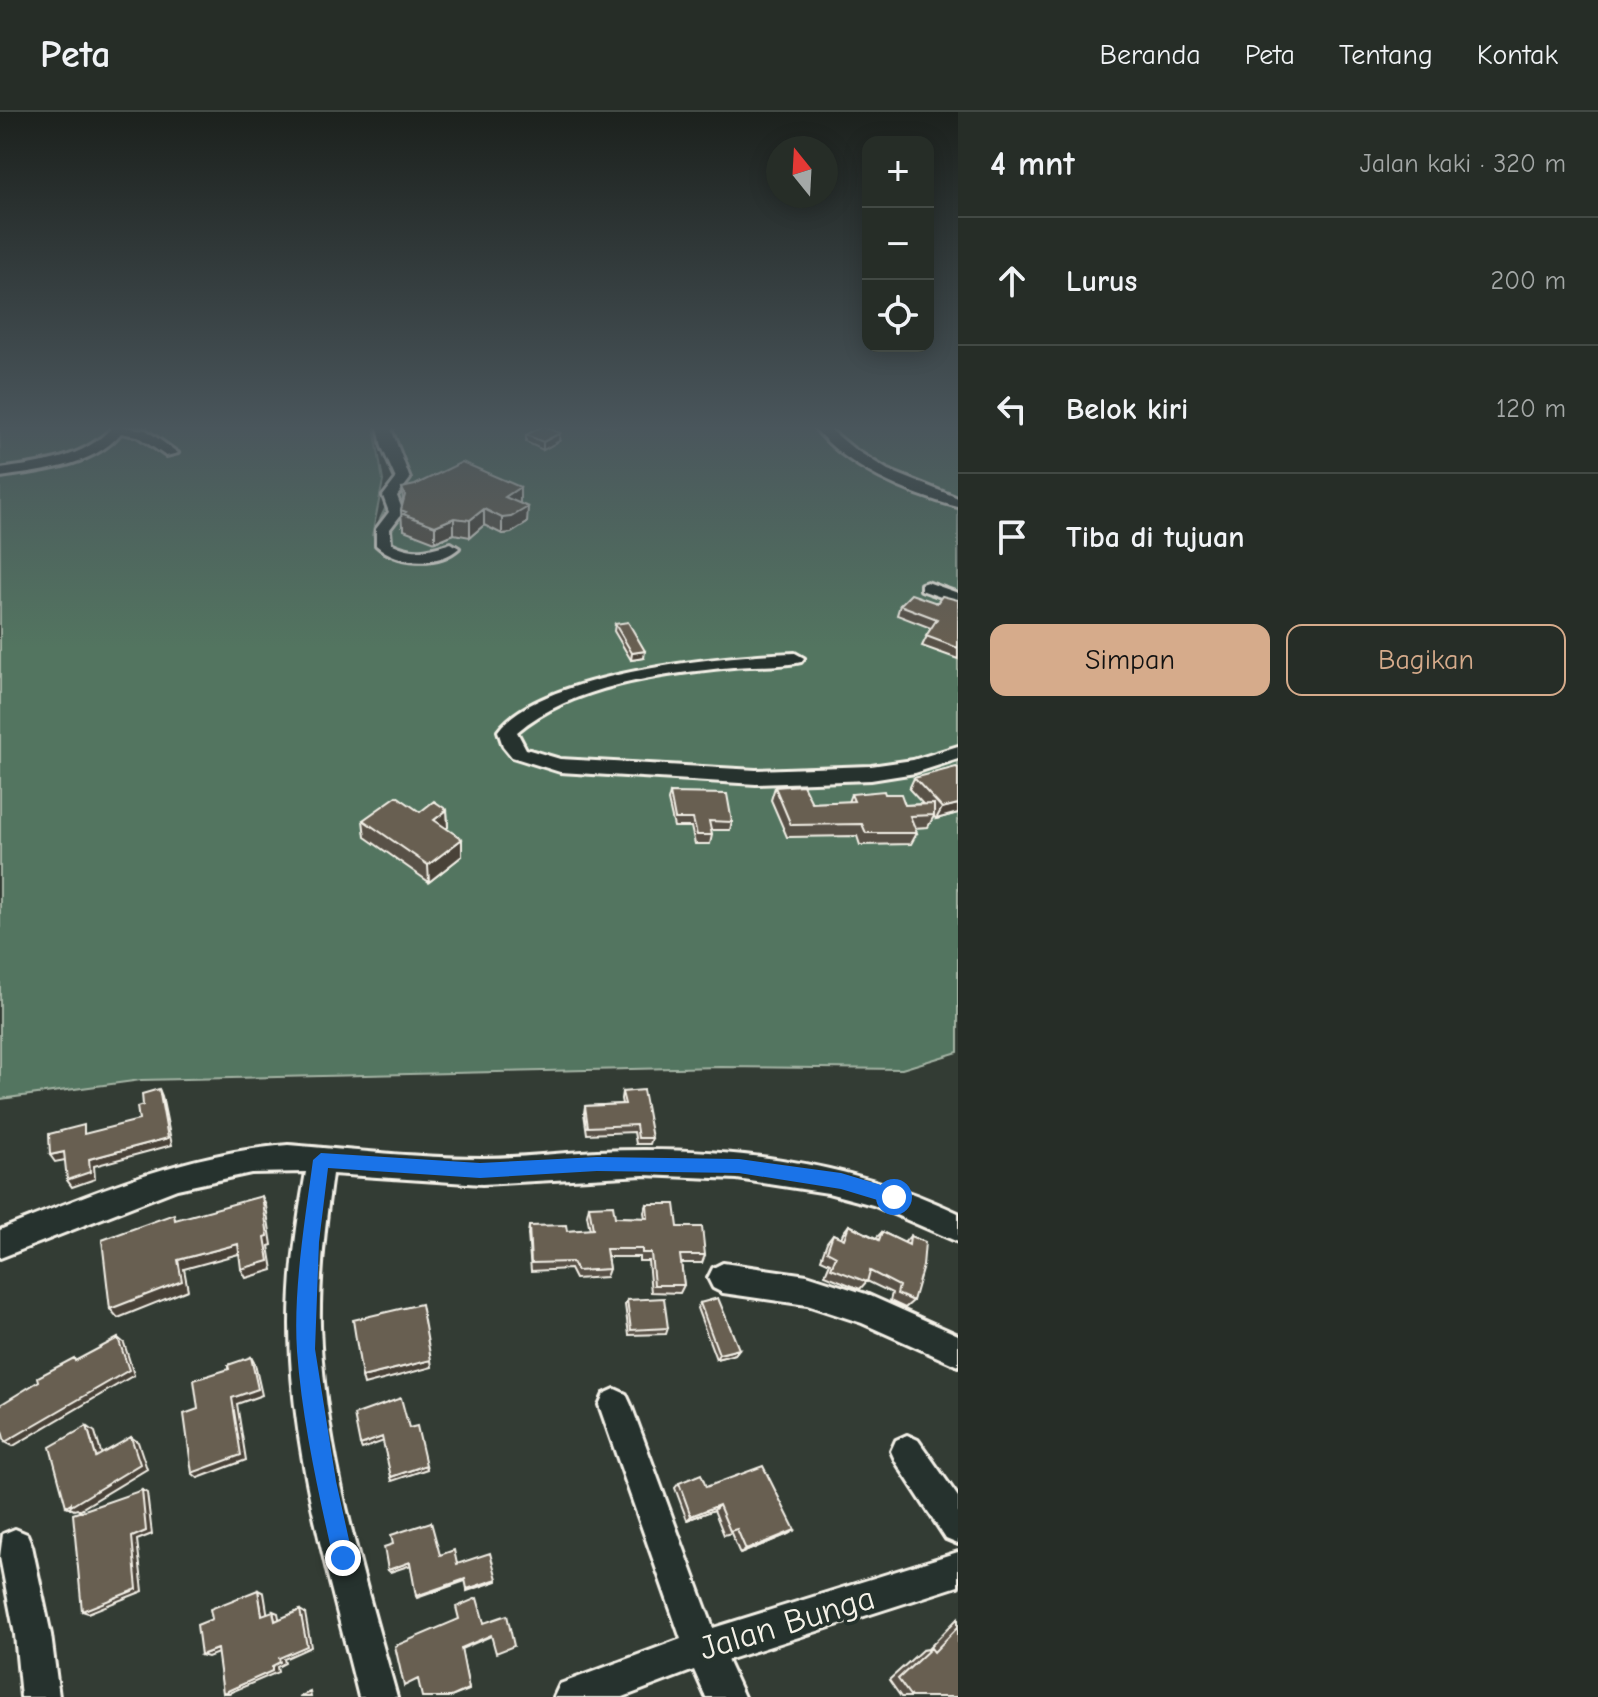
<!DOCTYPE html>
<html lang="id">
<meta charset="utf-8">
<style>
:root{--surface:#262d27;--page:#2e352f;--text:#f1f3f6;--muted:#a4a8a7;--line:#424944;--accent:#d6ab8b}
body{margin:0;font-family:"Comic Neue",sans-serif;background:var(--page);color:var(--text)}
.controls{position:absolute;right:24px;top:24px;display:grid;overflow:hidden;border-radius:16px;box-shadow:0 4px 20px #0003}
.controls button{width:72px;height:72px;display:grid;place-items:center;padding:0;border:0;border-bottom:2px solid var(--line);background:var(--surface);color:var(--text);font:40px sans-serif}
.compass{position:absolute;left:766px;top:24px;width:72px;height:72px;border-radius:50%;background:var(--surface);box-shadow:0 4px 20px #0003;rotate:342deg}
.stop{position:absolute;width:24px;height:24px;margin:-18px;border:6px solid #1a73e8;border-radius:50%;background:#fff}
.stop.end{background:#1a73e8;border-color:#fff;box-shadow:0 2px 8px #0008}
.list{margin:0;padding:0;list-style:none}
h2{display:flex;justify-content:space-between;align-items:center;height:104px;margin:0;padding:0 32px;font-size:34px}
h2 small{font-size:26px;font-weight:400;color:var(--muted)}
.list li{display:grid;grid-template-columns:52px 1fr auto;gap:24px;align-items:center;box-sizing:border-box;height:128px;padding:0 32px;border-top:2px solid var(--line)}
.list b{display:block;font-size:30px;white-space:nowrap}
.list em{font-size:26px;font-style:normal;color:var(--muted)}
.actions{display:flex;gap:16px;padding:24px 32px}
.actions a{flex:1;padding:18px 0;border:2px solid var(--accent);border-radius:16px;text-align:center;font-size:28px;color:var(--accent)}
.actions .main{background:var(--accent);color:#111}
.icon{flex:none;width:44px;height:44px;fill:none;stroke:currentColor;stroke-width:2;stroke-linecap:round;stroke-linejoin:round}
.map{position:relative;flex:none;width:958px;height:1585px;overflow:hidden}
header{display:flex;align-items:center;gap:48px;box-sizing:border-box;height:112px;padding:0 40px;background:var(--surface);border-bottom:2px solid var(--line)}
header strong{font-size:38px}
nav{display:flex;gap:44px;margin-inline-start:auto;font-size:28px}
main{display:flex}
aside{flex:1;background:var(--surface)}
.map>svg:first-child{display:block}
</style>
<header>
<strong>Peta</strong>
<nav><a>Beranda</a><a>Peta</a><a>Tentang</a><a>Kontak</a></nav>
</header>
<main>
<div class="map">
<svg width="958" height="1585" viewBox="0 0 958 1585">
<rect width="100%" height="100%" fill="#333c34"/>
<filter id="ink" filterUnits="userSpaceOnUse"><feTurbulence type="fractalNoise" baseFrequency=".0125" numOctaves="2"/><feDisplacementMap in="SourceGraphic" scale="16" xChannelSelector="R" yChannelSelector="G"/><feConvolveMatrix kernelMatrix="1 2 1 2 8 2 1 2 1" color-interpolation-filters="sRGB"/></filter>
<g filter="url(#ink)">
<path fill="#537560" stroke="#a4b3a4" stroke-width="2" d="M0 314H374L383 369 372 424 404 357 393 326 396 314H958V940L902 957 720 955 141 968 0 987Z"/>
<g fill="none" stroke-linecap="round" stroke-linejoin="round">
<g stroke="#f4f1e8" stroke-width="6">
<path id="minor" d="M113 314 146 318 178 341 166 344 137 324 121 321C93 355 40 359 0 365V357C40 351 85 347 113 314Z
M378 314H390L410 367 397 384 403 400 390 417 391 431C414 443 428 438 451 431L459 436C438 455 396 452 376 433V417L389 400 383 384 396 367 382 335Z
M813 314H826L854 337 888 358 958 386V395C908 382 846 356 813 314Z
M927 470 958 481V491L921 478V472Z
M795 541 804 546 801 550C780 555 755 553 733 555 663 562 572 573 517 620L526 637 560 647 756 658 871 654 913 648 958 634V647L915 661 871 668 756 672 560 660 512 645 503 634 498 619C539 561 727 543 795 541Z
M288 1033C352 1038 417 1046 482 1046 520 1046 559 1041 597 1039 722 1034 844 1047 958 1101V1130L873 1093 828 1081 737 1067 644 1063 482 1072 332 1062C325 1112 319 1163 320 1214 324 1341 364 1464 397 1585H359C329 1463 290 1339 290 1212 290 1161 297 1110 306 1060L251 1061 177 1077 0 1146V1118C94 1080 186 1041 288 1033Z
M723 1151 807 1163 866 1182 958 1223V1254L862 1211 807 1193 723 1181 713 1176 708 1166 713 1156Z
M615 1277 626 1282 631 1293 713 1516 958 1440V1474L727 1548 744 1585H706L694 1558 623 1585H554L560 1572 681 1527 599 1293 604 1282Z
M907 1323 918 1328 958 1385V1432L946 1427 896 1350 891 1339 896 1328Z
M15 1417 27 1422 32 1434 51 1523 59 1585H21L15 1523 0 1445 3 1422Z"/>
</g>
<use href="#minor" fill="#26332d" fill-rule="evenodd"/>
</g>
<path fill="#595146" stroke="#f4f1e8" stroke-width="2" d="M526 323 559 329 543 338 526 330Z
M402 376 520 391 527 411 511 421 502 422 484 413 470 425 454 422 435 430 404 418V414H402L401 398 403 390Z
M958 488V547L922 534 931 516 897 503 900 493Z
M615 512 644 546 631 548 614 519Z
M958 656V701L936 707 934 704 928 715 914 716 917 721 911 732 860 733 857 724 787 725 771 688 775 675 812 691 848 690 851 682H885L905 693 923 692 909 677 914 666Z
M670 681 732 710 730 718H711L712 723 710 732H695L691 715H674L668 689Z
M447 698 448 715 446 716 462 744 429 770 365 725 363 708 420 700Z
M622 980 652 1026 650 1032H636L634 1020 587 1022 584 1001 585 994 622 992 621 987Z
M647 1092 678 1115 705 1143 702 1151H681L684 1173 680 1181 651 1180 648 1149H639V1145H607L609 1157 606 1165 575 1167 570 1157 531 1159 528 1122 529 1114 567 1119 590 1118 587 1103 589 1094 615 1105 645 1106 644 1100Z
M849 1113 876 1126 882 1120 904 1131 910 1124 913 1189 905 1196 890 1189 892 1181 867 1169 860 1177 825 1163 830 1151 821 1147 827 1130 833 1122 841 1126 843 1121Z
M627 1188 668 1216 666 1222 629 1223 625 1193Z
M700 1191 739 1237 735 1242 716 1247 697 1196Z
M679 1371 706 1375 795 1418 788 1422 740 1442 731 1421 724 1423 714 1398 687 1408 675 1376Z
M958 1506V1585H901L889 1568 922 1538 928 1537Z"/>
<path fill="#484239" stroke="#f4f1e8" stroke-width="2" d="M560 321 559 329 543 338V330Z
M520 375V391L504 401 505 385Z
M528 395 527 411 511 421 502 422V406Z
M484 397V413L470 425V408Z
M454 406V422L435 430V414Z
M645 539 644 546 631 548 632 541Z
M958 692V701L936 707 942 696Z
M447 698 448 715 434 725V708Z
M462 727V744L429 770 428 753Z
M159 977 162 984 172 1033 94 1054 95 1067 72 1075 67 1068 89 1047 168 1026Z
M64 1040 70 1047 55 1050 50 1043Z
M262 1084 266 1094 272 1133 269 1134 273 1158 246 1166 241 1157 265 1125Z
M238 1132 242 1141 184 1157 188 1178 118 1206 110 1197 178 1148Z
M118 1226 124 1231 134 1263 13 1334 5 1330Z
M739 1237 735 1242 716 1247 719 1242Z
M251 1245 255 1252 262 1283 237 1292 246 1348 198 1366 192 1361Z
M431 1248 432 1255 364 1273 362 1265Z
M87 1314 95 1320 104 1351 96 1345Z
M131 1325 138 1330 147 1357 79 1398 77 1397 74 1398 66 1394Z
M382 1325 384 1329 362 1337 360 1333Z
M426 1353 427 1357 392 1369 391 1365Z
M142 1378 147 1381 152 1422 137 1428 143 1479 88 1501 82 1499 132 1425Z
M719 1393 714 1398 687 1408 691 1404Z
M795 1418 788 1422 740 1442 746 1438Z
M410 1450 411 1453 390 1460 388 1458Z
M465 1467V1469L417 1486 416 1484Z
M497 1467V1469L467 1479V1477Z
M258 1478 264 1481 268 1505 262 1503Z
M300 1498 305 1501 311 1535 284 1547 285 1551 277 1555 278 1560 229 1581H223L272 1554 279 1546Z
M273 1499 278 1501 280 1511 275 1509Z
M491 1523V1524L461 1537 469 1578 451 1585 461 1536Z
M217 1537 223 1539 208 1545 201 1543Z"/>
<path fill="#675e51" stroke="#f4f1e8" stroke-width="2" d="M543 314 560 321 543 330 526 323Z
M462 350 520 375 505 385 528 395 511 405 502 406 484 397 470 408 454 406 435 414 403 402 406 400 401 398 405 383 402 376 415 373Z
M911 482 937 491 942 484 958 488V536L926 524 937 507 900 493Z
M628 510 645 539 632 541 615 512Z
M956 655 958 656V692L942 696 914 666Z
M803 673 812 691 854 689 851 682 884 679 885 682H901L905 693 934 692V703L910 704 917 721H866L862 712 791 713 775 675Z
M670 681 727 682 732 710 709 709 712 723H697L693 707H675Z
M397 684 420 700 434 689 447 698 434 708 462 727 428 753 363 708Z
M159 977 168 1026 89 1047 90 1060 67 1068 64 1040 50 1043 49 1022 84 1013V1022L139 1008 137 995 143 993 142 982Z
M643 978 652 1026H638L636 1013 588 1015 585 994 625 992 622 980Z
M262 1084 268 1124 265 1125 269 1149 241 1157 238 1132 178 1148 182 1169 110 1197 102 1128 174 1102 175 1108Z
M647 1092H675L678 1115H702L705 1143H680L684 1173H654L651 1141H642V1137H606L609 1157 577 1159 572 1150 531 1151 529 1114 566 1113 567 1119 593 1117 589 1094 613 1093 615 1105 648 1106Z
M849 1113 879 1128 882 1120 909 1133 910 1124 925 1130 923 1154 913 1189 897 1182 899 1174 870 1159 867 1170 831 1156 836 1144 827 1139 833 1122 844 1127Z
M664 1186 668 1216 631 1218 627 1188Z
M718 1186 739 1237 719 1242 700 1191Z
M421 1192 431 1248 362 1265 353 1208Z
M118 1226 129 1258 5 1330 0 1312V1293L39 1269 38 1265 74 1246 75 1249Z
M251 1245 258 1277 232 1286 241 1343 192 1361 184 1302 198 1297 194 1268 229 1257 228 1253Z
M401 1286 409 1316 417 1314 426 1353 391 1365 382 1325 360 1333 354 1303Z
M87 1314 96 1345 131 1325 140 1352 71 1394V1391L66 1394 50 1335Z
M763 1354 795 1418 746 1438 737 1417 730 1419 719 1393 691 1404 679 1371 701 1362 706 1375Z
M142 1378 146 1419 132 1425 137 1477 82 1499 73 1402Z
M431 1410 440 1443 454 1438 457 1452 490 1441 497 1467 467 1477 465 1467 416 1484 410 1450 388 1458 384 1435 393 1432 391 1423Z
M258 1478 262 1503 273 1499 275 1509 300 1498 307 1534 279 1546 280 1550 272 1554V1559L223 1581 217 1537 201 1543 197 1513 212 1507 210 1497Z
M477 1486 484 1511 507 1503 514 1534 496 1541 491 1523 461 1536 469 1577 451 1585H422L418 1567 404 1574 395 1534 459 1507 456 1495Z
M958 1515V1585H911L898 1567 931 1536 934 1540Z
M310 1580 311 1585H299Z"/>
</g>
<linearGradient id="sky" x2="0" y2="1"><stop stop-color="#1c211d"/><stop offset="0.59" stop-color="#4a565c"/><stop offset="1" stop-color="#4a565c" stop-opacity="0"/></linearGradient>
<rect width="958" height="536" fill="url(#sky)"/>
<path fill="#1a73e8" d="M321 1041 480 1051 597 1045 739 1047 841 1061 894 1077 902 1085 894 1093 841 1077 739 1061 597 1059 480 1066 328 1056 319 1130 315 1237 336 1369 353 1446 350 1453 343 1456 336 1453 333 1446C318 1378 302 1308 297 1239 293 1179 305 1108 313 1048Z"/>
<g text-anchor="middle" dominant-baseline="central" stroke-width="7" stroke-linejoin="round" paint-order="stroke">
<g font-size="34" fill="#f4f1e8" stroke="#26332d">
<text transform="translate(787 1511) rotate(-17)">Jalan Bunga</text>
</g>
</g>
</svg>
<div class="controls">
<button>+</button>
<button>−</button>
<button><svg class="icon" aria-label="locate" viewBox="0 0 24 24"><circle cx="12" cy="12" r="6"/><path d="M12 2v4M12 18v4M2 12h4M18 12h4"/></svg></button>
</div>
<svg class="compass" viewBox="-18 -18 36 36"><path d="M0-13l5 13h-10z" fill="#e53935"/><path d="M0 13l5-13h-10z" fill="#a4a8a7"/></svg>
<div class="stop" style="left:894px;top:1085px"></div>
<div class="stop end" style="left:343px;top:1446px"></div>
</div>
<aside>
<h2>4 mnt<small>Jalan kaki · 320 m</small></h2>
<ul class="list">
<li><svg class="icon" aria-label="ahead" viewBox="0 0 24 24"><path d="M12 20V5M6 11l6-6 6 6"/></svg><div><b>Lurus</b></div><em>200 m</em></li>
<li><svg class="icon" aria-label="left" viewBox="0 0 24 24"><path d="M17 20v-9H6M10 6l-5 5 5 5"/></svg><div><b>Belok kiri</b></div><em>120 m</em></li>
<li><svg class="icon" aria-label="arrive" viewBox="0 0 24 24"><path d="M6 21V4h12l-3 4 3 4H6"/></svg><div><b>Tiba di tujuan</b></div></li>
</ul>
<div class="actions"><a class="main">Simpan</a><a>Bagikan</a></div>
</aside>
</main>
